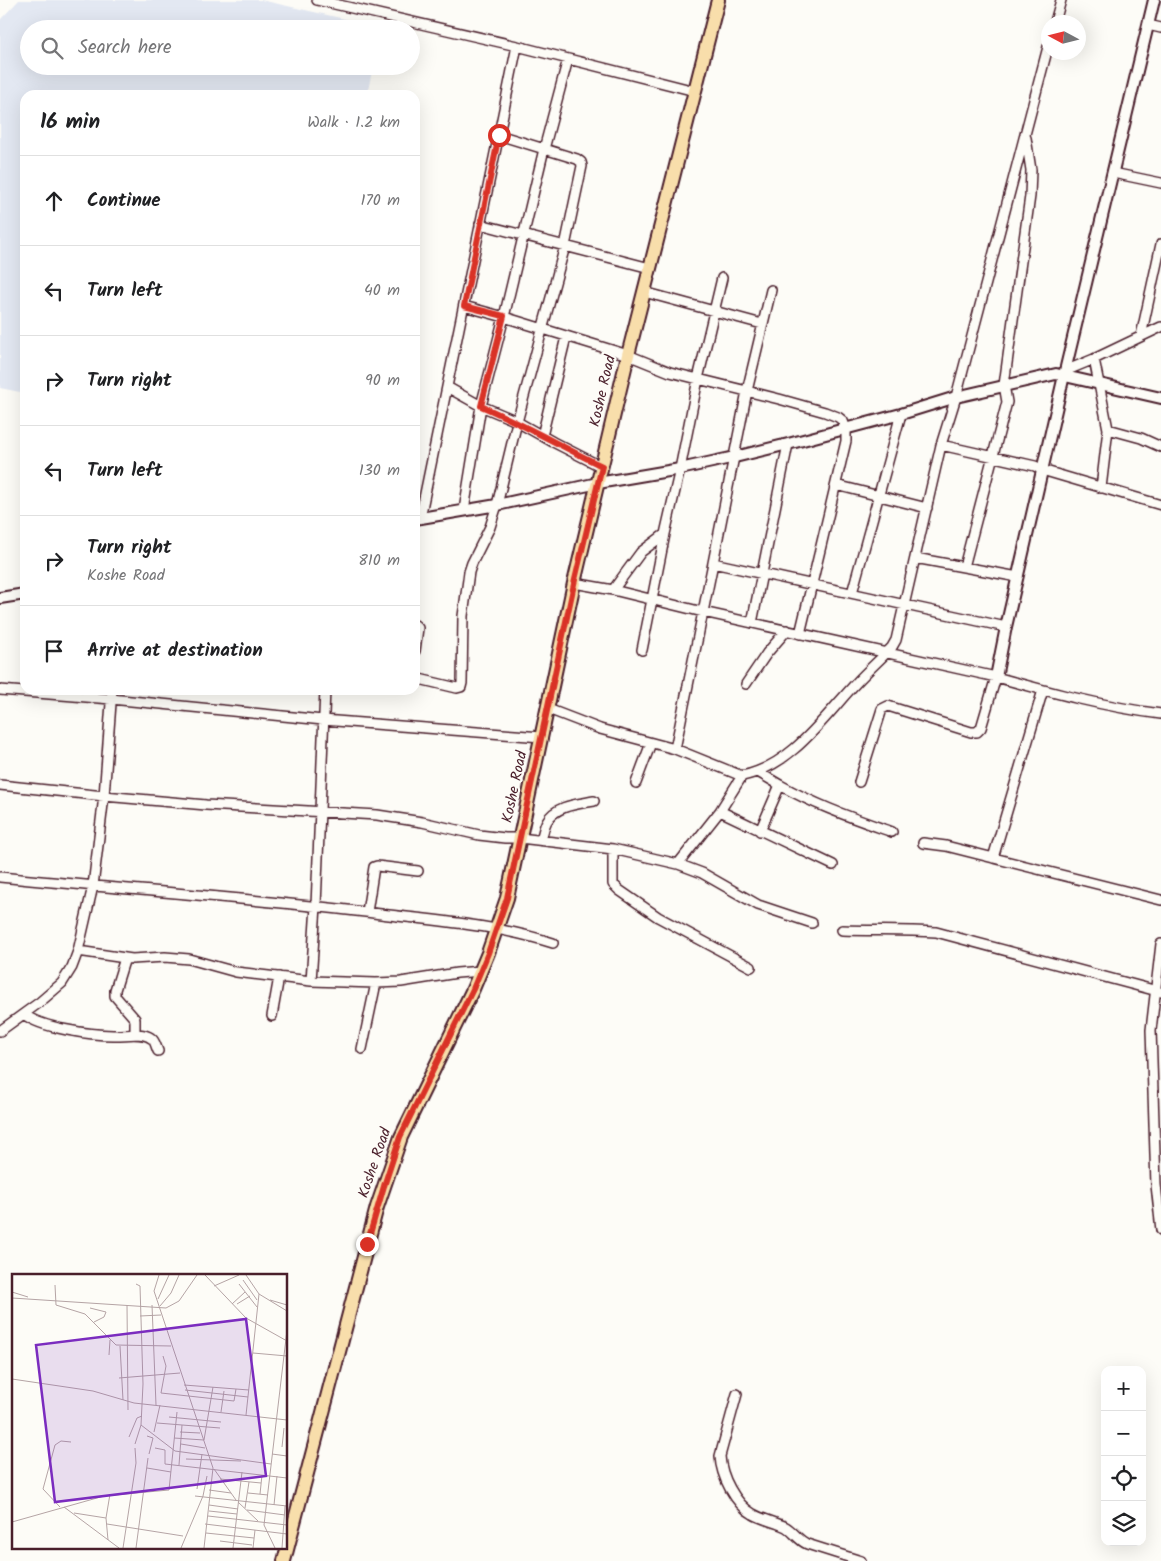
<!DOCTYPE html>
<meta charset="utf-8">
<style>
:root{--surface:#fff;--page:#f2f2f2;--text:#202124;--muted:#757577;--line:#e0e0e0}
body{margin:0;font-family:Kalam,sans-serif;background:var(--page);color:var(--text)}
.controls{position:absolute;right:15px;bottom:15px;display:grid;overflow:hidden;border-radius:10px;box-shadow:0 5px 20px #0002}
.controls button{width:45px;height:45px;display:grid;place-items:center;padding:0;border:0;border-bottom:1px solid var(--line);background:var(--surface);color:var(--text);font:25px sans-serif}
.compass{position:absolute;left:1041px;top:15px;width:45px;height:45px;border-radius:50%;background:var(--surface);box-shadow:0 5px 20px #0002;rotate:277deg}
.stop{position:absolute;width:15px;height:15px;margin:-11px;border:4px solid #d93025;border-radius:50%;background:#fff}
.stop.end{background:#d93025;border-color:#fff;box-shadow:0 1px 5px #0008}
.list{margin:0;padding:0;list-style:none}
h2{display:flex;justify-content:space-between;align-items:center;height:65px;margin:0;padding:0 20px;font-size:21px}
h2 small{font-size:16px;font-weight:400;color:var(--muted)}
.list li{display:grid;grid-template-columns:32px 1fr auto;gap:15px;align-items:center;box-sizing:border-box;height:90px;padding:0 20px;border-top:1px solid var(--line)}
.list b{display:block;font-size:19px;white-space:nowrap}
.list p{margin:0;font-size:16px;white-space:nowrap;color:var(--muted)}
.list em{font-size:16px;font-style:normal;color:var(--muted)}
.icon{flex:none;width:28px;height:28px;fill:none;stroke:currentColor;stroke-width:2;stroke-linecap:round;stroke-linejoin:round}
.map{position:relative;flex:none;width:1161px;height:1561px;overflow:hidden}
.search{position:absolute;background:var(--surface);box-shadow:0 5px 20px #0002;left:20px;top:20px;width:400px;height:55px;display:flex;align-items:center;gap:12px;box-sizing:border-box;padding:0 18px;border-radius:28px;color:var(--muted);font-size:19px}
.panel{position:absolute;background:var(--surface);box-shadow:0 5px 20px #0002;left:20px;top:90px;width:400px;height:605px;border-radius:15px}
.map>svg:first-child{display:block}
</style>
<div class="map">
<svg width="1161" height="1561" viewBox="0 0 1161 1561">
<rect width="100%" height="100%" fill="#fdfcf7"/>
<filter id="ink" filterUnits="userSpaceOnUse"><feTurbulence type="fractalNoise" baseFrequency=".02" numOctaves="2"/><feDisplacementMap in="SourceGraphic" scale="10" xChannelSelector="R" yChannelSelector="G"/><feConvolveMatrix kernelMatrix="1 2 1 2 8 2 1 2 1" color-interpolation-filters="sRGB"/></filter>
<g filter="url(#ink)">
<path fill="#e3e8f2" d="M19 0H261L380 27V29H29V66H373L367 95H25V393L0 388V20Z"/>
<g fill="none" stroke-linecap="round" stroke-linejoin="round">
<g stroke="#4a1f2b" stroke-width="12">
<path id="minor" d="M317 0 517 46 695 91
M1055 22 1061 0
M1148 25 1161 28
M1113 173 1161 183
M480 224 650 268
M644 292 762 324
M464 306 504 317 628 355 670 372 779 399 825 412 838 417 843 421 846 429V441L800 634
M1141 336 1161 244
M1094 359 1108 429 1101 488
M1065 371 1094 359 1161 327
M447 387 481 406 512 419 553 442 602 467
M1108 429 1141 438 1161 447
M542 436 566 337
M941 445 1035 466 1042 470 1161 505
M836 485 927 508
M464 510 481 406 504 317 544 149 568 59
M420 518 517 46
M915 558 1018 577
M713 563 1006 627
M964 567 1007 402 1004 385 1030 196 1031 170 1026 138
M574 583 613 590 641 552 665 534
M613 590 703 612 996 677C1050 692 1105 707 1161 714
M852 593 901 414
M752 623 788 444
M415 625 418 628 415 651
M642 650 665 534 680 469 698 379 722 278
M415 678 457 688 461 687 462 683 463 616 469 572 472 563 490 527 497 505 517 422 565 246 582 166 581 162 577 159 499 135
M746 684 767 653 787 630
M0 690 111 699 323 720 542 737
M548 709 600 729 675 749 742 776C792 766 824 717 857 682 868 670 881 659 892 647L896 640 941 445 956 397 1048 47
M675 749 713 563 747 391 771 290
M758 772 780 785
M859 782 882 709 888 706 971 732H977L981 728 996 677
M636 783 651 743
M0 785 104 796 206 805 377 815 422 822 479 835 505 838H520L613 849 678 864 702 873 758 905 812 923
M720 811 833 865
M760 831 780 785C817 806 853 818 892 832
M541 840C543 834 544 826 547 821 556 805 579 804 594 801
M923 843 946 846 1161 900
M613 849V884L619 890 658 917 751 967
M993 858 1043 690
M678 864 720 811 742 776
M0 877C127 890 255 898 381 914 439 921 497 925 553 943
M367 912 374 867 377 866 418 871
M842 930C873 931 905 930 936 932L1161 992
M1161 944 1151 1030 1156 1185 1161 1230
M78 951 132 959 165 957 189 959 236 972 311 981 376 983 401 982 457 973 481 971
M125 958 115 990V996L135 1019V1034
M311 981 316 906 325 690
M24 1014C40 1028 91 1035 113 1035 124 1036 141 1031 151 1038 155 1040 156 1047 158 1051
M272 1016 279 977
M0 1031 40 1002 62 983 72 967 78 951 93 886 104 796 112 690
M362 1049 376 983
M737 1394 720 1456C721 1476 735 1504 753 1514 763 1520 776 1522 786 1527 794 1532 798 1540 807 1544L861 1561"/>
</g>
<g stroke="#4a1f2b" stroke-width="14">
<path id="tertiary" d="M415 519 497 505 598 483 680 469 735 457 788 444 901 414 956 397 1056 374 1161 398
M0 598 25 594
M996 677 1006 627 1065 371 1154 0"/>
</g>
<g stroke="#4a1f2b" stroke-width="16">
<path id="primary" d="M284 1561 377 1207 401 1137 473 989 488 953 507 898 574 583 628 355 718 0"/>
</g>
<use href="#minor" stroke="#fdfcf7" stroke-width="9"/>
<use href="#tertiary" stroke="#fdfcf7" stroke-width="10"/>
<use href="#primary" stroke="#f8deab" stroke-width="12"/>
</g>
</g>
<g fill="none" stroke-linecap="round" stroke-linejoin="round" filter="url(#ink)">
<path stroke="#d93025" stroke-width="6" d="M367 1244 384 1186 400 1137 473 989 488 953 507 898 574 584 602 466C562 447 523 424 481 406L504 316 464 306 499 135"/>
</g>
<g text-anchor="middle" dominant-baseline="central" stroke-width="4.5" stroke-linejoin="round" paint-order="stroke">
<g font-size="15" fill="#4a1f2b" stroke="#fdfcf7">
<text transform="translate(603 391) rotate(-77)">Koshe Road</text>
<text transform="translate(515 787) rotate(-78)">Koshe Road</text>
<text transform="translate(375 1163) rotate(-71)">Koshe Road</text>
</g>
</g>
<g transform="translate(12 1274)">
<rect width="275" height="275" fill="#fdfcf7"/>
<path fill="none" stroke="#b5a4a5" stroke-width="1" d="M147 1 142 17 201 194 192 274M193 1 234 44 275 67M234 1 247 20 275 37M231 6 245 26M227 10 245 33M43 11 44 31 73 40 104 71 159 72M202 12 227 1M0 18 16 23M0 24 154 34 167 27 185 1M146 25 157 1M258 26 275 31M220 30 233 18M225 30 238 22M115 31 116 136M140 31 144 131M148 32 159 19 167 1M78 34 94 38 92 43 82 48M128 42 149 41M108 72 111 126M241 79 275 82M97 81 98 66M151 82 154 92 149 119 222 127 224 115M107 104 168 99M0 105 81 117 122 129 275 146M172 111 237 116M173 116 236 123M209 138 212 117M234 141 247 20M157 143 209 148M145 149 208 154M129 151 163 177 259 190M142 158 148 131M168 158 188 159M135 162 141 164 137 180M117 163 125 144 130 142M162 164 192 166 201 113M123 170 129 151 131 110 128 12 124 10M169 170 193 174M270 173 272 154M143 174 153 176V190L275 204M260 180 275 182M174 185 229 187M167 191 170 151M135 194 159 198M202 195 224 226M208 205 249 209M185 215 190 180M197 216 219 219M236 219 256 221M248 220 250 201M183 222 275 232M226 228 246 247M197 231 226 235M262 231 265 202M48 233 31 215 43 171 49 167 59 168M52 233 107 274M233 234 237 208M235 236 273 241M197 237 225 240M62 239 94 244M196 242 275 251M0 248 92 222 157 216 165 138M95 250 171 262M193 250 275 260M194 259 242 264M96 266 94 244 98 220M208 267 240 271M111 274 124 189 123 174M124 274 136 184M169 274 191 222 195 202M221 274 230 198M241 274 243 256M263 274 252 251 275 56M270 274 273 232"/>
<path fill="#7b2cbf" fill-opacity="0.15" stroke="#7b2cbf" stroke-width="2.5" d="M234 45 254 202 43 228 24 71Z"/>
<rect width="275" height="275" fill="none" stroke="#4a1f2b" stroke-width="2.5"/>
</g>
</svg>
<div class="controls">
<button>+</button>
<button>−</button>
<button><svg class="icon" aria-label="locate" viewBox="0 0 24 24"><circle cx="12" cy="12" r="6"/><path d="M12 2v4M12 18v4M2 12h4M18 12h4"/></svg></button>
<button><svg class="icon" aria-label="layers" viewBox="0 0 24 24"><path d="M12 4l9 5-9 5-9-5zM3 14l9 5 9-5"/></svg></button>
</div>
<svg class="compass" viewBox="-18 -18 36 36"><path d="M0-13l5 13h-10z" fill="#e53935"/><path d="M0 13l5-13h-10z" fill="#757577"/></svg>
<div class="stop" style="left:499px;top:135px"></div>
<div class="stop end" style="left:367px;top:1244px"></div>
<div class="search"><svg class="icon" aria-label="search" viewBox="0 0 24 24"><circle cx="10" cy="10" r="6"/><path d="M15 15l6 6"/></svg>Search here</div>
<section class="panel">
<h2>16 min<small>Walk · 1.2 km</small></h2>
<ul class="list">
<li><svg class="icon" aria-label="ahead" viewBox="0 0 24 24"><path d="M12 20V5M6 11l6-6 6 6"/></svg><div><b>Continue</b></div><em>170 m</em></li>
<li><svg class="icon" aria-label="left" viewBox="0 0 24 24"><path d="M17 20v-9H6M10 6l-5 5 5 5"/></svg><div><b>Turn left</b></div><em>40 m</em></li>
<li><svg class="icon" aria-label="right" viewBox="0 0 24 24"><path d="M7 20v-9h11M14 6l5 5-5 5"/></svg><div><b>Turn right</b></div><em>90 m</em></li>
<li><svg class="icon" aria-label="left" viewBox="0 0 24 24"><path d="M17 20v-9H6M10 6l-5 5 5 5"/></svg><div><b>Turn left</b></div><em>130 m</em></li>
<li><svg class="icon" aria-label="right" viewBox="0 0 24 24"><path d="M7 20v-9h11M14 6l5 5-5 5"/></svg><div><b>Turn right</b><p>Koshe Road</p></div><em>810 m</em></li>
<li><svg class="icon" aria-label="arrive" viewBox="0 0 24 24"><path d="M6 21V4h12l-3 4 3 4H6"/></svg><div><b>Arrive at destination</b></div></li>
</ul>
</section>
</div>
